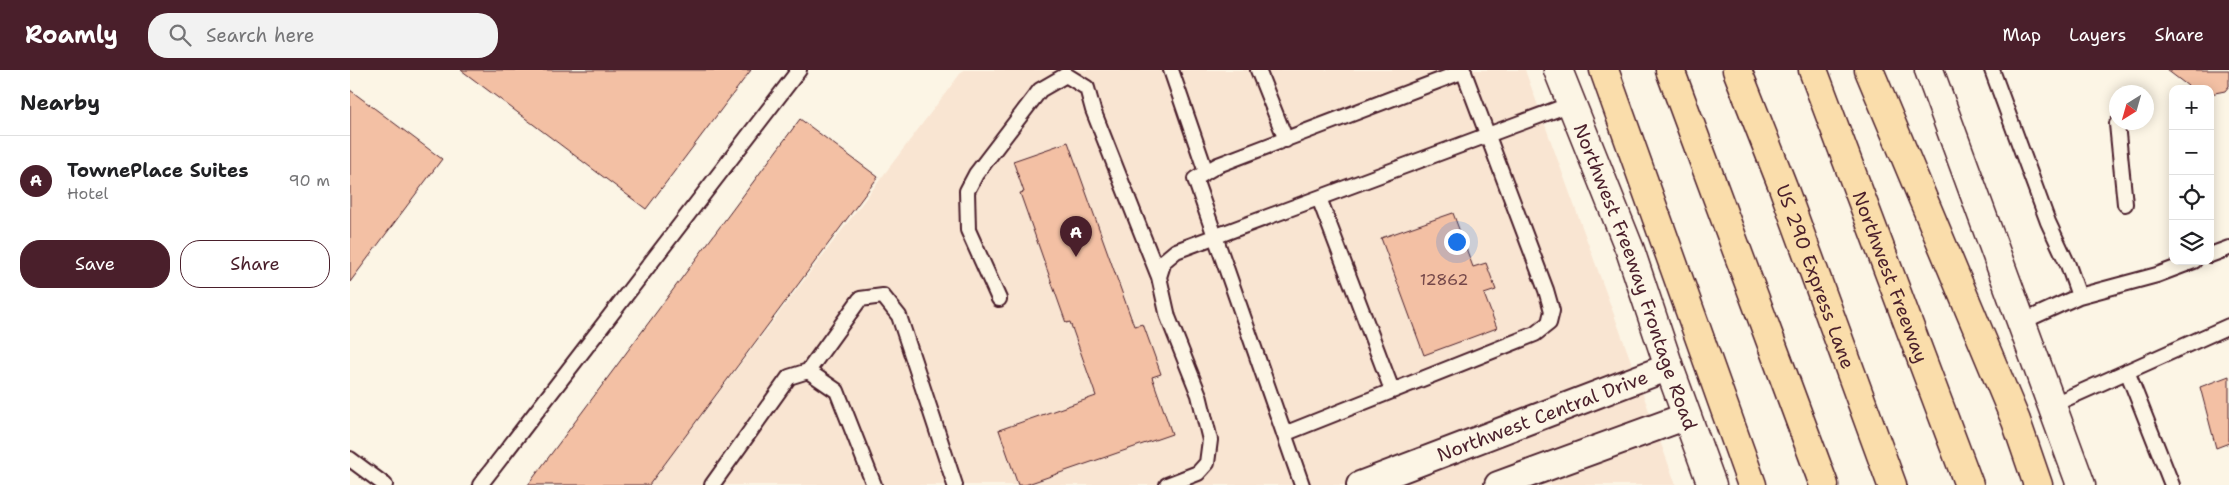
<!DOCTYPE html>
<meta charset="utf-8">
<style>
:root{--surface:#fff;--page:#f2f2f2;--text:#202124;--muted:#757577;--line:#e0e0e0;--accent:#4a1f2b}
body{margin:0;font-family:"Shantell Sans",sans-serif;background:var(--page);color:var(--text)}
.controls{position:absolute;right:15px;top:15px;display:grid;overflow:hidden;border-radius:10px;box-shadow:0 2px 12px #0003}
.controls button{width:45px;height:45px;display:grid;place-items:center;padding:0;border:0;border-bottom:1px solid var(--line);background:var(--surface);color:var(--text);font:25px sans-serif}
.compass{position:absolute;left:1759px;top:15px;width:45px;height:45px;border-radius:50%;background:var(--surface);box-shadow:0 2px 12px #0003;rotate:217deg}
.you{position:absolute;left:1106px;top:171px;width:18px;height:18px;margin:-12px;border:4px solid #fff;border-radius:50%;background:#1a73e8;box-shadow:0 0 0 8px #1a73e833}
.badge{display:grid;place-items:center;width:32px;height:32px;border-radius:50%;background:var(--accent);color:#fff;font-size:16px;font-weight:700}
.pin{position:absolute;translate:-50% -41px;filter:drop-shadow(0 1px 2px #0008)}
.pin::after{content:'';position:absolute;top:26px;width:18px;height:15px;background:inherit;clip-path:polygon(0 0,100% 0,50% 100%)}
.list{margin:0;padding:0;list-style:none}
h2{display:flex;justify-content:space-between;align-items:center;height:65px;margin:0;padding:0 20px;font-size:21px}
h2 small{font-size:16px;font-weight:400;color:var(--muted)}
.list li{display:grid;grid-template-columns:32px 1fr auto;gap:15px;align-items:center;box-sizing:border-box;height:90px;padding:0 20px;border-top:1px solid var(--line)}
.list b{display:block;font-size:19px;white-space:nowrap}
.list p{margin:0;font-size:16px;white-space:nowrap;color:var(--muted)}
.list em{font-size:16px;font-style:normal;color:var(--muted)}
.actions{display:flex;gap:10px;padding:15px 20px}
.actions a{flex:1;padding:11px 0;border:1px solid var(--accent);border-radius:20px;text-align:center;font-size:18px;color:var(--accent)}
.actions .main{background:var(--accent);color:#fff}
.icon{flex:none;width:28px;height:28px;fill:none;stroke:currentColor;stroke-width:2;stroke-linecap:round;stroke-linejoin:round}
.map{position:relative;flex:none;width:1879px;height:415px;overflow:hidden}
header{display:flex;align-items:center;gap:30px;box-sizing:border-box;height:70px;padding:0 25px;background:var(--accent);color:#fff}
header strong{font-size:24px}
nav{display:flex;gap:28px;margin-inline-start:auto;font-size:18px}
.search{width:350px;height:45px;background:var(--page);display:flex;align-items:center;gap:12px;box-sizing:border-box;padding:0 18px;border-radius:20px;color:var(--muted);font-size:19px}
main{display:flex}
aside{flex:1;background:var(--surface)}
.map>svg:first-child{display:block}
</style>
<header>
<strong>Roamly</strong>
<div class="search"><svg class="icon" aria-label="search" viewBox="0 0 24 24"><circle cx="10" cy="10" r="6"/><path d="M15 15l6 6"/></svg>Search here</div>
<nav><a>Map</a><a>Layers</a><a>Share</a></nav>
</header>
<main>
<aside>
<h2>Nearby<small></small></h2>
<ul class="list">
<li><span class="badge">A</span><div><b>TownePlace Suites</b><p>Hotel</p></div><em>90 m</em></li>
</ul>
<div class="actions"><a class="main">Save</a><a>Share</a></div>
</aside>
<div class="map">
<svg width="1879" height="415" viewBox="0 0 1879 415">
<rect width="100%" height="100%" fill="#fcf5e5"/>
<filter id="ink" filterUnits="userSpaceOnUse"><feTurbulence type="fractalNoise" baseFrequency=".02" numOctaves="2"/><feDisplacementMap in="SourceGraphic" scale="10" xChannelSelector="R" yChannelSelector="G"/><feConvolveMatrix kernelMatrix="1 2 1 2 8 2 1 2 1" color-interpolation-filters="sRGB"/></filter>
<g filter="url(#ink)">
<path fill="#f9e5d2" d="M613 0H1175L1326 415H299Z"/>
<path fill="#f3c0a4" stroke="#4a1f2b" d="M111 0H401L296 139Z
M1817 0H1879V16L1875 21 1860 24V19H1842Z
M0 20 92 89 0 212Z
M450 49 528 107 299 415H178Z
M718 72 784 256 793 254 811 304 802 307 822 364 675 415H668L649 360 746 326 720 252 716 253 670 123 674 122 663 91Z
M1103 143 1123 197 1136 193 1146 220 1134 224 1147 258 1074 285 1031 168Z
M1879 306V373L1866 378 1850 317Z"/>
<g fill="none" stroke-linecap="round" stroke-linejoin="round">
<g stroke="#4a1f2b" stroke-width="18">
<path id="service" d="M821 0 856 102 845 109 952 415
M908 0 936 70
M1642 0 1698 152 1718 195 1729 226
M1767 54 1775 134
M856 102 868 95 1114 1
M969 128 1042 320
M1860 185 1879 178
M809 207 814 191 826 181 1221 34
M649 229 618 160 617 121 626 104 690 20 716 5 737 18 743 40 809 207 818 247 849 325 860 370 857 393 848 403 817 415
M1672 252 1729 226 1807 205 1844 191
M458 301 510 229 533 226 549 246 605 415
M1777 301 1822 415
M1702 335 1879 256
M934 364 1185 264 1199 253 1202 241 1196 220 1113 0
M0 389 35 415
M130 415 449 0
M362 415 439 307 458 301 487 321 524 415"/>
</g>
<g stroke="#4a1f2b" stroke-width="30">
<g id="minor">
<path id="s1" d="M1010 415 1319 297"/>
<path d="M1148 415 1337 346"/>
</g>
</g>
<g stroke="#4a1f2b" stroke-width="31">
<g id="secondary">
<path id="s2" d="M1208 0 1280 180 1319 297 1362 415"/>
<path d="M1579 0 1731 415"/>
</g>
</g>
<g stroke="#4a1f2b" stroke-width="31">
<g id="motorway">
<path d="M1254 0 1402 415"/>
<path d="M1320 0 1474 415"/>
<path id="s3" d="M1387 0 1433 117 1542 415"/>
<path id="s4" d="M1463 0 1619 415"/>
<path d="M1519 0 1666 351 1688 415"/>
</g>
</g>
<use href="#service" stroke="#fcf5e5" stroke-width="14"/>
<use href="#minor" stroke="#fcf5e5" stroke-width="26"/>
<use href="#secondary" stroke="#fcf5e5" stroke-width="28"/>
<use href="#motorway" stroke="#faddab" stroke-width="28"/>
</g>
</g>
<g text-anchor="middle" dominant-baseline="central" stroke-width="4" stroke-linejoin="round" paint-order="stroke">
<g font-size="16" fill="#744749">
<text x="1094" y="209">12862</text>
</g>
<g font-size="19" fill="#4a1f2b" stroke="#fcf5e5">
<text stroke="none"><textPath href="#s2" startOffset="221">Northwest Freeway Frontage Road</textPath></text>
<text stroke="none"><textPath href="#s3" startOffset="221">US 290 Express Lane</textPath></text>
<text stroke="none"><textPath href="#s4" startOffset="221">Northwest Freeway</textPath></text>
<text stroke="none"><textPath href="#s1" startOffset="195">Northwest Central Drive</textPath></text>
</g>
</g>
</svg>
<div class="controls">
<button>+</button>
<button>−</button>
<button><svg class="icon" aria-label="locate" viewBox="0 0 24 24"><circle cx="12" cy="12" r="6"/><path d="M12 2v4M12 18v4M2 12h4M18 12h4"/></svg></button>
<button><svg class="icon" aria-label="layers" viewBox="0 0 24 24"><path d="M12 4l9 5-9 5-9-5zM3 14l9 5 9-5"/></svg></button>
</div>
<svg class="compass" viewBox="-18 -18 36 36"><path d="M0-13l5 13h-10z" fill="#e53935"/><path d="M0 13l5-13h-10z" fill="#757577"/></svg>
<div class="you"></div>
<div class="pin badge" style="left:726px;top:187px">A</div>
</div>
</main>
